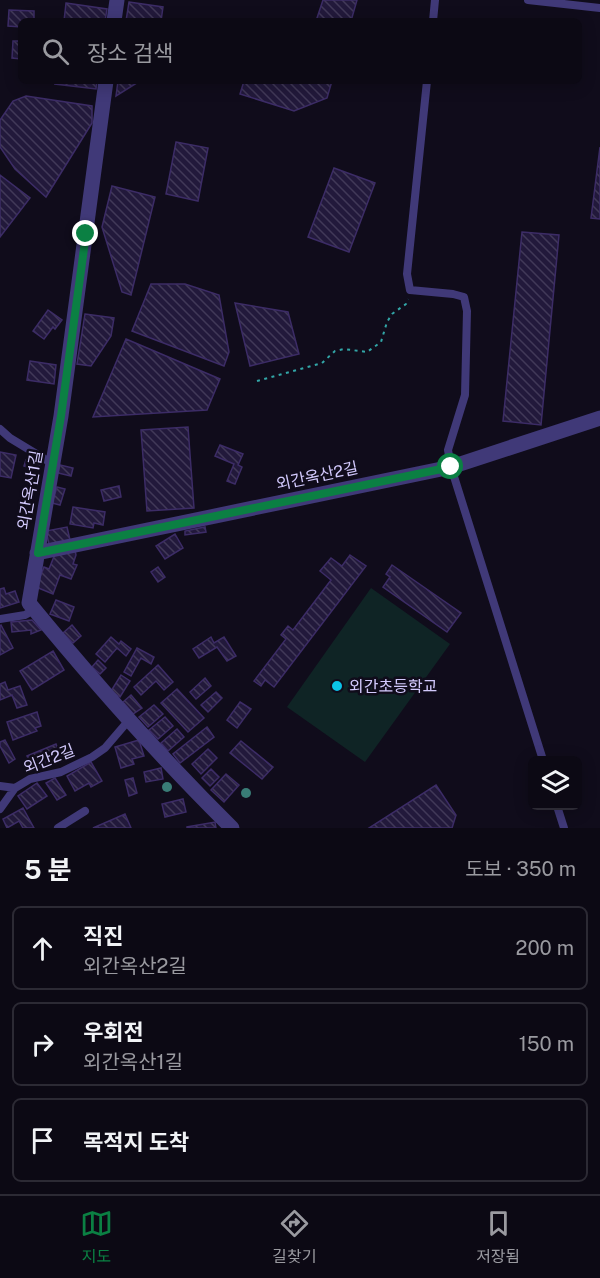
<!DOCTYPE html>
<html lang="ko">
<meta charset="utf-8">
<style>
:root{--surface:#0c0914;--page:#1a1722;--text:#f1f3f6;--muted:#9a9aa0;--line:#2c2a34;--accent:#0b8043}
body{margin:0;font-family:"Public Sans","Noto Sans KR",sans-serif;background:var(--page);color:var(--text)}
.controls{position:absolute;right:18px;bottom:18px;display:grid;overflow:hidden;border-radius:9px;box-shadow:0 3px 15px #0003}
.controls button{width:54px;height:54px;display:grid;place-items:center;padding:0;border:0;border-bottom:2px solid var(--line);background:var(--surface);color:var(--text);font:30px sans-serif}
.stop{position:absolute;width:18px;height:18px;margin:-14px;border:4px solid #0b8043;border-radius:50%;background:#fff}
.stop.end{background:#0b8043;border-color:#fff;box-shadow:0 2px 6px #0008}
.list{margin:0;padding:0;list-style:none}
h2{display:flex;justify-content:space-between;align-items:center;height:78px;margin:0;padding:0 24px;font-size:26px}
h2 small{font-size:20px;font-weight:400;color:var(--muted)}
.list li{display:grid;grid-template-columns:39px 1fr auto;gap:18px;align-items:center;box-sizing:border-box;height:84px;margin:0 12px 12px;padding:0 12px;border:2px solid var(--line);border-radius:9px}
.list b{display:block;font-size:22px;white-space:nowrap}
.list p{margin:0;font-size:20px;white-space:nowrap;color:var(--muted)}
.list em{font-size:20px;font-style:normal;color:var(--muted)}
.icon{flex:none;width:33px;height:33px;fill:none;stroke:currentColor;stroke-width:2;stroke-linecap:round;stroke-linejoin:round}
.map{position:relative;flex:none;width:600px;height:828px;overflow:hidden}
.search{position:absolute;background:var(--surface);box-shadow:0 3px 15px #0003;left:18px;right:18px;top:18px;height:66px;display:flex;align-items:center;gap:15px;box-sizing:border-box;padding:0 21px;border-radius:9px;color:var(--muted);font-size:22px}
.sheet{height:366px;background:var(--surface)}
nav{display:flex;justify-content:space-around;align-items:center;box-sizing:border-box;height:84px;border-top:2px solid var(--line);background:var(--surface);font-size:16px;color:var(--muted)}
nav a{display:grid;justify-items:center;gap:3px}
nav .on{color:var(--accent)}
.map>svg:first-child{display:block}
</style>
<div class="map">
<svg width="600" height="828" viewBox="0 0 600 828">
<defs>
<pattern id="building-back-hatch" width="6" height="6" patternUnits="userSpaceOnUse" patternTransform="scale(1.5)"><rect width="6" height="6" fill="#22193b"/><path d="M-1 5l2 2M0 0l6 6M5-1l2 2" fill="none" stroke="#413958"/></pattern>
</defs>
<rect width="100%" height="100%" fill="#100c1b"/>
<path fill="#0f2425" d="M371 588 450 644 365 762 287 707Z"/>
<path fill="url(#building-back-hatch)" stroke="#3c2c66" stroke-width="1.5" d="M323 0H357L351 21H316Z
M129 2 163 7 161 21H126Z
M66 3 107 9 105 21H64Z
M9 10 34 11V21H21V27L8 26Z
M13 41H21V59L12 58Z
M56 81H97L96 89 55 84Z
M118 81H140L116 96Z
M244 81H332L327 98 294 111 240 94Z
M26 96 92 106V123L46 197 15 169 0 147V120L13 101Z
M176 142 208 148 198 201 166 194Z
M600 147V219L591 218Z
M334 168 375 183 349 252 308 237Z
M0 175 30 198 0 237Z
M112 186 155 197 131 295 122 292 102 227Z
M522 232 559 235 541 425 503 421Z
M151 284H185L219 295 229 352 224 366 132 331Z
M235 303 288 312 299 354 250 366Z
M48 310 62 320 55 329 53 327 44 339 33 331Z
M85 314 114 318 111 336 91 366 77 364Z
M126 339 220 379 207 410 93 417Z
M30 361 56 365 54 384 27 380Z
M188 427 194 508 147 511 141 430Z
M220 445 243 454 238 465 242 467 235 484 227 481 234 464 215 456Z
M0 452 16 455 11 478 0 476Z
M26 460 40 464 38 470 24 466Z
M60 465 73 468 71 476 58 473Z
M119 486 121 497 104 501 101 490Z
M57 487 65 489 60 505 52 503Z
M73 507 105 512 103 525 94 523 93 528 70 524Z
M67 527 70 540 49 544 46 531Z
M205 527 206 532 185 535V531Z
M175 534 183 548 165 559 156 546Z
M75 550 76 555 73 564 77 565 71 579 60 575 53 594 36 587 44 567 49 569 55 554Z
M350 555 366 566 274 687 265 680 261 686 254 681 286 639 281 635 288 626 293 630 331 580 320 571 331 558 342 566Z
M392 565 461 613 447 632 383 587 390 577 386 574Z
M158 567 165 577 158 582 151 572Z
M4 588 6 594 15 591 19 602 0 608V589Z
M56 600 74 607 69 621 50 614Z
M32 620 41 630 31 634V630L12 632 11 622Z
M1 625 13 648 0 655V626Z
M72 625 81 636 73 643 63 633Z
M111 637 119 644 121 641 131 649 126 656 117 648 105 662 96 654Z
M211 637 214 643 224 637 236 656 227 661 217 647 199 658 193 649Z
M137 648 154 657 151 664 141 658 131 676 124 672Z
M53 651 64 670 32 690 20 671Z
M98 660 106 668 100 674 92 667Z
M158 665 173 682 164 690 156 681 141 695 134 687Z
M121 675 130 681 120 697 111 691Z
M205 678 211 686 196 699 190 692Z
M5 682 8 690 20 686 27 705 17 708 12 695 0 700V684Z
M177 689 204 718 188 732 161 703Z
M216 692 222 698 208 712 201 705Z
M131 695 142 708 133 714 123 702Z
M240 702 251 709 237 728 227 720Z
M154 705 163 714 148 727 139 717Z
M37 712 41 726 35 728 37 731 13 740 7 722Z
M165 717 173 726 158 739 149 730Z
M207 727 214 737 180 763 173 754Z
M177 729 184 737 168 751 161 743Z
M5 740 15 759 9 763 0 746V742Z
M139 740 144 756 132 759 134 764 121 768 115 747Z
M241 741 273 767 262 779 230 753Z
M56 744 63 761 42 769 41 766 33 770 27 756Z
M208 749 217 758 201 774 192 764Z
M91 762 102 781 91 787 89 783 75 791 67 776Z
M161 768 163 779 146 782 144 772Z
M211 769 219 777 210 786 202 778Z
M226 774 239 785 224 802 211 790Z
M55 778 66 795 57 800 46 783Z
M133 778 137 793 129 796 125 780Z
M37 783 47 796 27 809 18 796Z
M436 785 456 815 452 828H369Z
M183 799 186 812 165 817 162 804Z
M23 808 34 828H23L19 821 7 828 3 819Z
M125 814 131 828H93Z
M215 822 216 828H187V827Z"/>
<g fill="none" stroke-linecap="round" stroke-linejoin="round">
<path stroke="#32a6a7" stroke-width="2" stroke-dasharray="3 4.5" stroke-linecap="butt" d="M257 381 322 363 335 351 344 349 367 352 381 342 387 322 392 314 406 304 408 299"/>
<path stroke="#403978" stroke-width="8" d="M528 0 600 8
M433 21 435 0
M427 81 407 274 410 290 453 294 464 297 467 311 465 395 448 450 451 467 543 760
M0 429 10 438 53 464
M0 619 25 615 34 610
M0 786 15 788 30 779 61 772 92 757 105 748 129 720
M557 806 564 828
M0 809 15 788
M58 828 85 811"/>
<path stroke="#403978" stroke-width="15" d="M114 21 117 0
M106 81 61 416 29 603C93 681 160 757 232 828
M37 553 451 467 600 418"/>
</g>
<g fill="#397c76">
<circle cx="167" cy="787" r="5"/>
<circle cx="246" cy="793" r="5"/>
</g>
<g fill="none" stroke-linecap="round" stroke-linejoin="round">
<path stroke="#0b8043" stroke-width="8" d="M86 234 61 416 38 553 451 467"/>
</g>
<circle fill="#0bc2e7" stroke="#100c1b" stroke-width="2" cx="337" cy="686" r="6"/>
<g text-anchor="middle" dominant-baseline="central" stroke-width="5" stroke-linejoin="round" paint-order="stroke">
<g font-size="16" fill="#d2c9fc" stroke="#100c1b">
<text transform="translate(317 476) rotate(-12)">외간옥산2길</text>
<text transform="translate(30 490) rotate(-80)">외간옥산1길</text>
<text transform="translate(49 759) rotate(-21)">외간2길</text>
</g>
<g font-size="16" fill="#d2c9fc" stroke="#100c1b" text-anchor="start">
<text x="349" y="686">외간초등학교</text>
</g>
</g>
</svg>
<div class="controls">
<button><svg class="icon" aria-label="layers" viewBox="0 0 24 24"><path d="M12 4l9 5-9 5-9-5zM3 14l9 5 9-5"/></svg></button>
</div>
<div class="stop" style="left:451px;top:467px"></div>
<div class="stop end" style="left:86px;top:234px"></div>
<div class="search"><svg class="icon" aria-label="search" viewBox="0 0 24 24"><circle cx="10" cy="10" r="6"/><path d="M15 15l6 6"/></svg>장소 검색</div>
</div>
<section class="sheet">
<h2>5 분<small>도보 · 350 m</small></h2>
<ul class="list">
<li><svg class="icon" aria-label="ahead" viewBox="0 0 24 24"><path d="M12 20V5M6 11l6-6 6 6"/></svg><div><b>직진</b><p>외간옥산2길</p></div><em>200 m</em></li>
<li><svg class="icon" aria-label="right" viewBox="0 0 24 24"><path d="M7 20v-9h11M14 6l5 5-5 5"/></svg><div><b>우회전</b><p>외간옥산1길</p></div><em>150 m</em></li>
<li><svg class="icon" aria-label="arrive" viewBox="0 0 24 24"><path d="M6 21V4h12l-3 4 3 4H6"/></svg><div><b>목적지 도착</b></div></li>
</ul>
</section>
<nav>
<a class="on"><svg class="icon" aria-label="map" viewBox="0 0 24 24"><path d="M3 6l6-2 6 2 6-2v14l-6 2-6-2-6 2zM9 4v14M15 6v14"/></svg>지도</a>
<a><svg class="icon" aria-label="directions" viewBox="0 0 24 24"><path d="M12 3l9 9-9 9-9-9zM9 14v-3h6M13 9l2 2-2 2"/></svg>길찾기</a>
<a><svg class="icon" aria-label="saved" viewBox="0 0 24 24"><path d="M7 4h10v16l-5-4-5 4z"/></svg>저장됨</a>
</nav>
